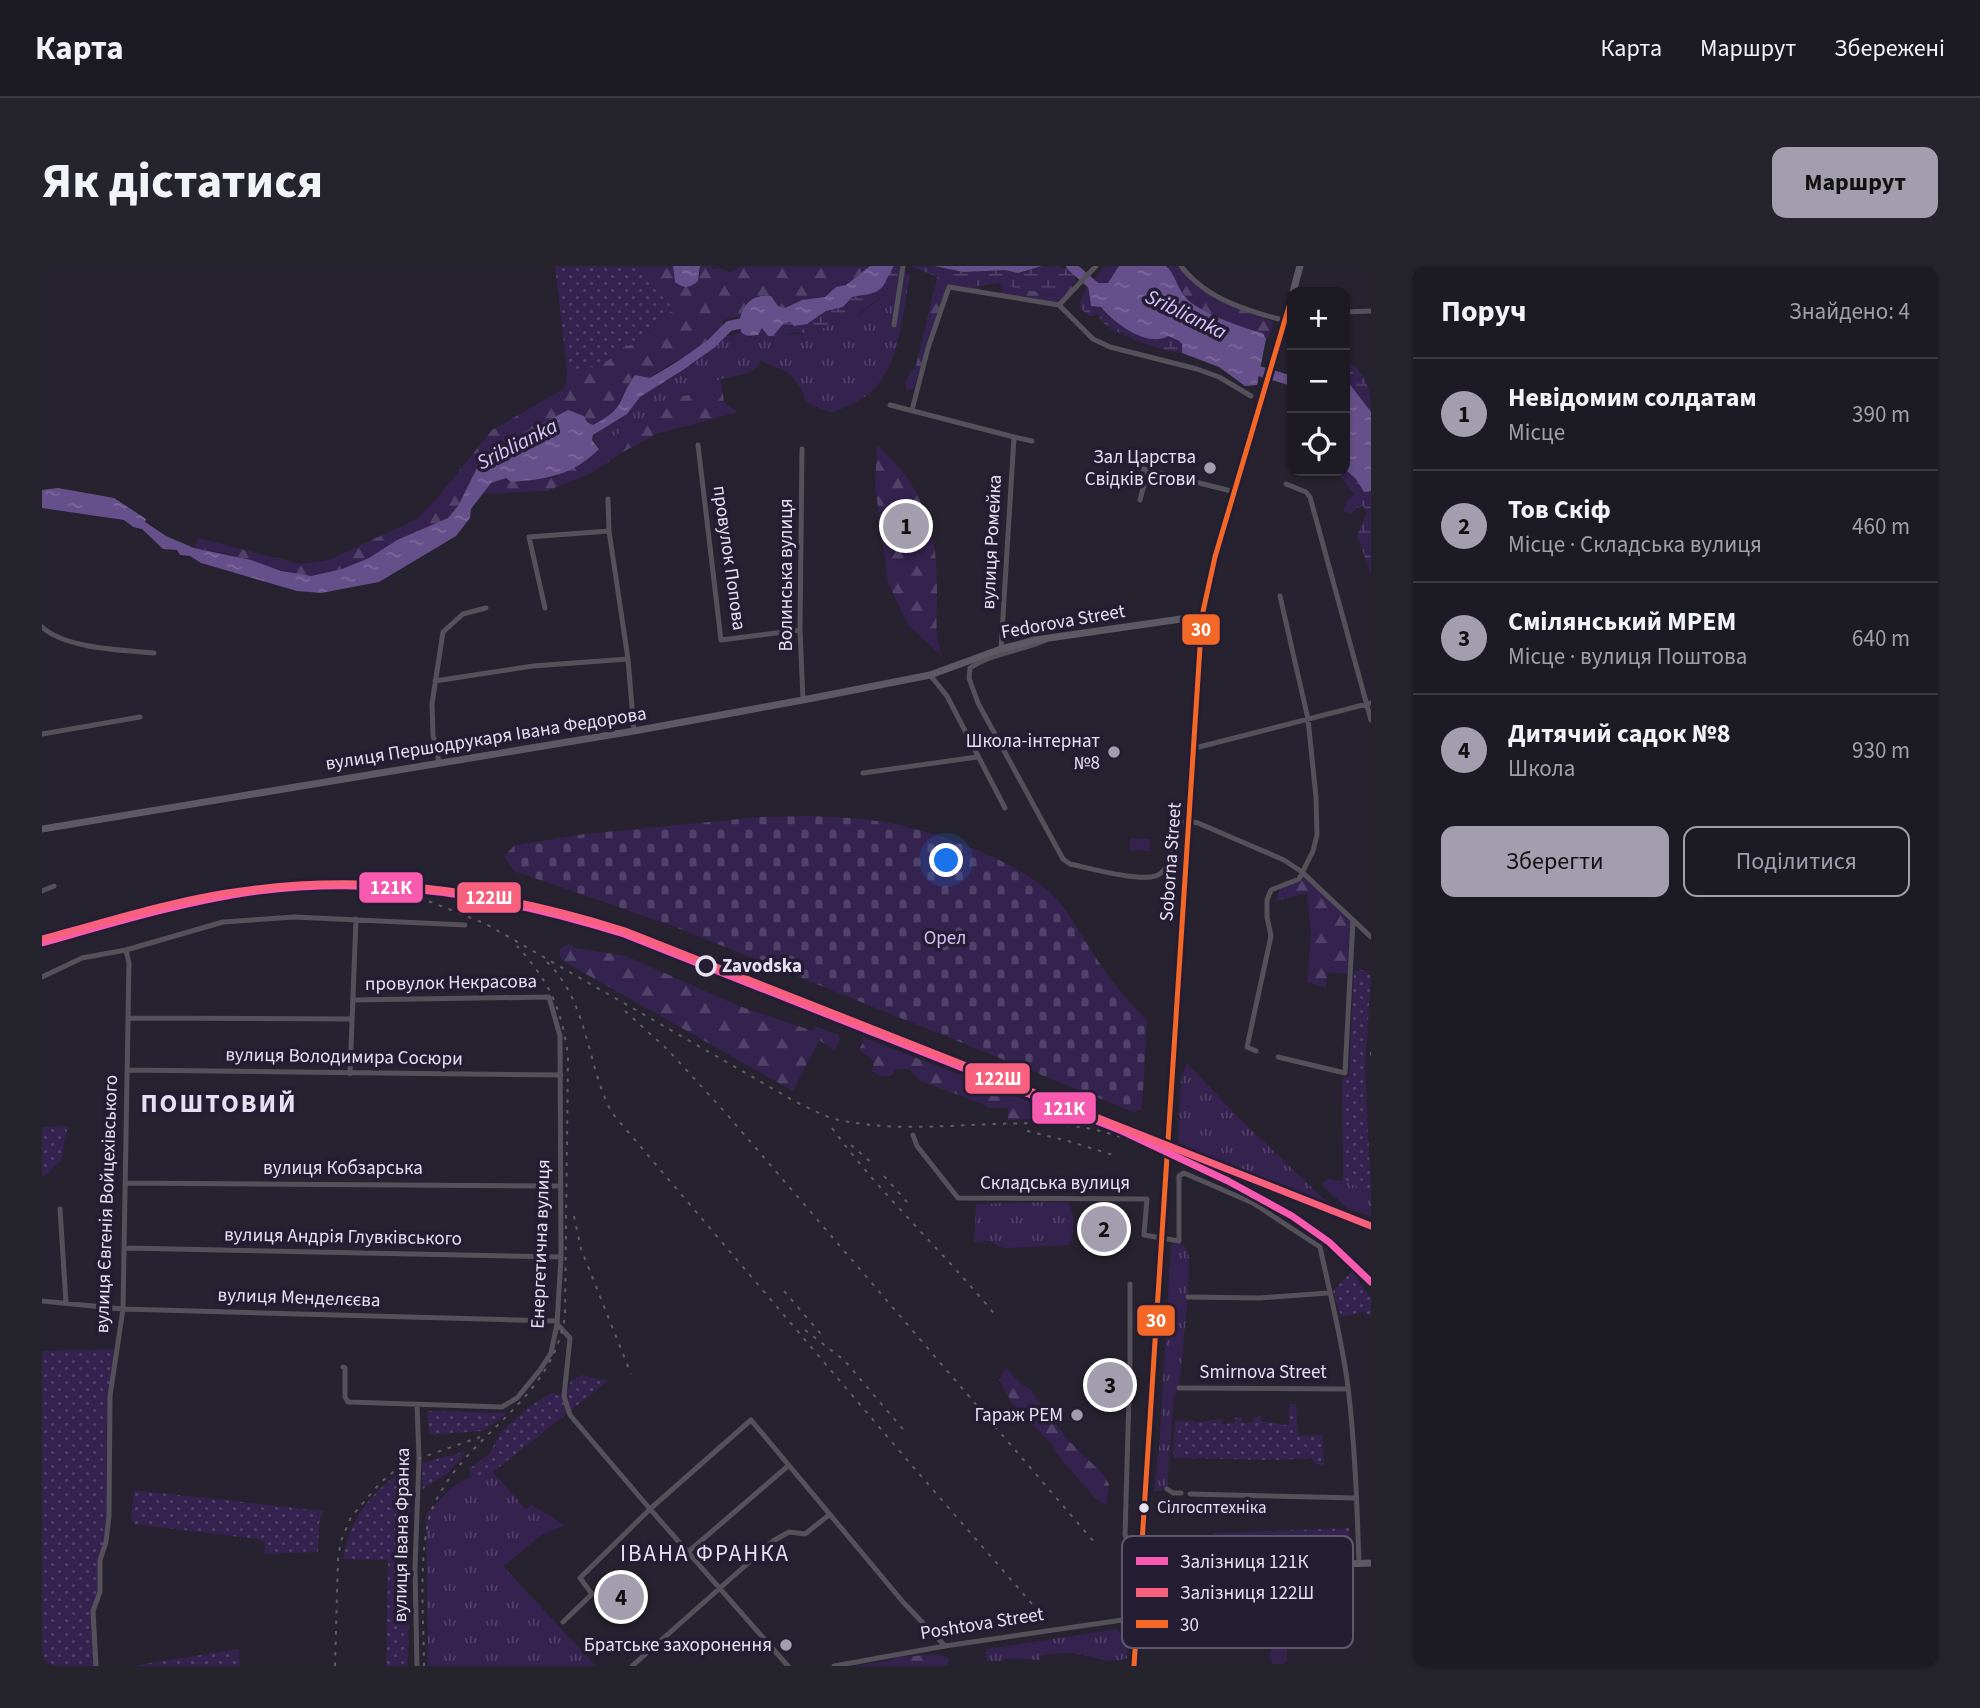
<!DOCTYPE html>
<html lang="uk">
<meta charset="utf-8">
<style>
:root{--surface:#1c1a23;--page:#25232b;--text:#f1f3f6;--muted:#a0a1a6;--line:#3a3841;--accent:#a39ead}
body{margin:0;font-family:"Source Sans 3",sans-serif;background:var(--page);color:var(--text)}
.controls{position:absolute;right:21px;top:21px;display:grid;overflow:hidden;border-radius:14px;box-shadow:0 2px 5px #0004}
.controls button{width:63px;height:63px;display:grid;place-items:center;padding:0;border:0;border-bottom:2px solid var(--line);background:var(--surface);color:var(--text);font:35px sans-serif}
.you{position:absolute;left:905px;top:595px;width:24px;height:24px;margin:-18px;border:5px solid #fff;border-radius:50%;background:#1a73e8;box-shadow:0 0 0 10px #1a73e833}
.badge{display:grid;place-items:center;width:46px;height:46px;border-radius:50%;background:var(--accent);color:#111;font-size:23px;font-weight:700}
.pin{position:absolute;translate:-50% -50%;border:4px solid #fff;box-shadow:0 2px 7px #0006}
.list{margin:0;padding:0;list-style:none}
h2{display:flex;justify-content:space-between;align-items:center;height:91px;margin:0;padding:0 28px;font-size:30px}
h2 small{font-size:23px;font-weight:400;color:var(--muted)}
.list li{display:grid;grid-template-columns:46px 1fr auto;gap:21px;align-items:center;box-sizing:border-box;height:112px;padding:0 28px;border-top:2px solid var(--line)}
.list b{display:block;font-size:26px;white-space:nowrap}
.list p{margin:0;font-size:23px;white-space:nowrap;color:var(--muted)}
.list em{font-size:23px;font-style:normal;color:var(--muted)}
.actions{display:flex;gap:14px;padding:21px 28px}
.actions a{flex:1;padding:16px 0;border:2px solid var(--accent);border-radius:14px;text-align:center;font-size:24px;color:var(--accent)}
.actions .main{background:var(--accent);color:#111}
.icon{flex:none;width:38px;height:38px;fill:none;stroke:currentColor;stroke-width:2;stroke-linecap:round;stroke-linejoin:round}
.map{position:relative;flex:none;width:1329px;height:1400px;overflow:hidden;border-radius:14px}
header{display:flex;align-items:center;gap:42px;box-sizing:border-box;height:98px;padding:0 35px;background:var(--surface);border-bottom:2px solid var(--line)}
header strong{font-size:33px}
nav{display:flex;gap:38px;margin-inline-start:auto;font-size:24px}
.intro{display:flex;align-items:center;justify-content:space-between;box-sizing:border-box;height:168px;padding:0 42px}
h1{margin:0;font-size:49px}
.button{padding:18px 32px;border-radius:14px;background:var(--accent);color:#111;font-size:24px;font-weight:700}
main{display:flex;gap:42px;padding:0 42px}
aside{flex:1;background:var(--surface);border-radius:14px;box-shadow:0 2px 5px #0004}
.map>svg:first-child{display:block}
</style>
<header>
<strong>Карта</strong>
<nav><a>Карта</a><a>Маршрут</a><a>Збережені</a></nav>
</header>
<div class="intro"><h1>Як дістатися</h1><a class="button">Маршрут</a></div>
<main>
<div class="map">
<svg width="1329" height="1400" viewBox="0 0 1329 1400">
<defs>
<pattern id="grass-tufts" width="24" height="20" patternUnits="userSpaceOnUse" patternTransform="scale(1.75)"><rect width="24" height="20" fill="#34224f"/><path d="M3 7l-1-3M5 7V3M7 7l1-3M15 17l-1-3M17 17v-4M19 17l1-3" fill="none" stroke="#514269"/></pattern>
<pattern id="forest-firs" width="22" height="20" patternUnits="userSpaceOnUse" patternTransform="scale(1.75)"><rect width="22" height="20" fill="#34224f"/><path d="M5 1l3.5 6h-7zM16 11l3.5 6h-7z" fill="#514269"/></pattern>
<pattern id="wetland-marsh" width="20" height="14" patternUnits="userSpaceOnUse" patternTransform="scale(1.75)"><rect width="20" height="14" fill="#34224f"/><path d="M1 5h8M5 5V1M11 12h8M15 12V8" fill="none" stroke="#514269"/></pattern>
<pattern id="cemetery-stones" width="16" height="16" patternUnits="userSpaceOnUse" patternTransform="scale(1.75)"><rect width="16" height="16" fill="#34224f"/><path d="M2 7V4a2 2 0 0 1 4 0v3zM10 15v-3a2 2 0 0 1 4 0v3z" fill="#514269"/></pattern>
<pattern id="garden-dots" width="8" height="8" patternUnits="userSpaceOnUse" patternTransform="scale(1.75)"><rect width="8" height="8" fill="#34224f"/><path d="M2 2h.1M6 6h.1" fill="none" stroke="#514269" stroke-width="1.8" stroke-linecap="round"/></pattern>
<pattern id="water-ripples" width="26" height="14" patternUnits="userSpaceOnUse" patternTransform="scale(1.75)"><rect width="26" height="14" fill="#66508b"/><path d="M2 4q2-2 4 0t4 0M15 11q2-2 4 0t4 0" fill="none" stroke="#7c699c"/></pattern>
</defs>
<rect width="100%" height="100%" fill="#26222f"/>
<path fill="url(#grass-tufts)" d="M858 5 868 9C861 43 858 97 833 122 822 134 805 140 790 147L764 137C762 127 754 113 746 107 737 101 728 102 719 94L716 101 706 107 679 113 650 128 640 129 628 139 556 179 550 174 557 164 585 148 598 131 647 100V95L669 78 678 67 690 70 699 66 707 71 716 69 720 62 726 70C741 70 754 66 770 69L786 59 807 55 819 47 855 19Z
M1145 797 1195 850 1287 938 1136 877 1139 811Z
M1286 913 1305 916 1329 926V950L1306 943 1280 919 1281 916Z
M1017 936 1027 937C1033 950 1033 966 1027 979L965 982 956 980 949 975 932 976 934 938Z
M1137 975 1144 982 1147 990 1146 1031 1137 1122 1132 1131 1125 1223 1111 1226 1117 1182 1129 979Z
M451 1206 484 1243 489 1239 523 1259 500 1269 461 1300 554 1400H386L384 1248C396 1237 408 1220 423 1213 432 1210 442 1210 451 1206Z
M1075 1363 1085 1374V1392C1068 1400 1046 1388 1028 1387 1019 1386 1008 1389 999 1389L998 1394C986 1394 973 1392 961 1393V1395H944V1383Z"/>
<path fill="url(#forest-firs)" d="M593 0H631L633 16 658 8V0H670V3L677 2 687 6 702 0H828L804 19 794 21 783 31 760 34 743 42 736 40 722 29 704 37 698 50 682 54C675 74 662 81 647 95L643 91 628 98 608 112 593 109C574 136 585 141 551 159L545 156 542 150 526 145 476 170 473 182 443 186 416 240 406 252 355 274 327 292 300 303 269 310 251 308 183 287 152 282 156 272 259 298 287 294 375 253 396 231 450 164 520 124 523 121 525 104 560 97 572 91 581 81 595 77 603 68 614 65 618 51 632 44 592 2Z
M1062 0H1077L1066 17H1053L1052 14Z
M1124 0H1137C1163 34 1193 42 1232 56L1229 67 1224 73 1221 67C1203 63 1157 46 1145 33 1136 23 1134 9 1124 0Z
M895 11 935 18 938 24 905 19 872 122 865 125C862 117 865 112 869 105L873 103Z
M959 17 976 23 1014 28 1029 17 1031 22 1016 37 960 27Z
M679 113 682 136 696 146 614 168 581 186 550 207 505 225 440 228 449 217 464 212 469 216 514 211 557 183 556 179 628 139 633 132 650 128Z
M835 179C881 219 896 265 895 325 895 348 892 368 900 390L866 359 846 317 833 220Z
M1260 606 1311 654 1309 708 1285 706 1284 722 1265 716 1269 669 1265 627 1233 635 1239 621 1252 617Z
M526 678 535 682 584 690 697 740 771 765 773 760 797 769 798 774 792 784 777 774 751 825 521 695 518 690V683Z
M820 771 1017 847V852L966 854V842H946L941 838 878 815 867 803H854L849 810H838L830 805 832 795 817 784 821 776Z
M964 1102 981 1119 988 1123 1025 1173 1061 1208 1067 1218 1064 1239 1055 1234 1013 1186 1011 1179 971 1139 957 1114Z
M1233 1368H1241L1245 1372V1395L1241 1398H1231L1228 1391 1230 1370Z
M897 1388 907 1392 905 1400H810L846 1395 857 1391Z"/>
<path fill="url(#wetland-marsh)" d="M852 0H859L855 19 807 55 786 59 770 69 755 66 734 71 731 70 742 57 777 51 784 45 801 41 810 31C846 24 832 26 852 0Z
M869 0H892L922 6 963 4 976 7 1000 0H1017L1031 7 1034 15 1015 28 976 23 959 17 937 20 895 11Z
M1045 21C1052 30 1056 41 1065 49 1078 61 1111 79 1126 70L1139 77 1140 87C1128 86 1090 76 1081 67 1069 67 1061 57 1055 47L1052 50H1046L1038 41 1039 32Z
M1303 96C1324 103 1329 125 1329 146L1303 112Z
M1303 203 1314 213 1322 226 1329 225V308L1315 270 1325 246 1321 240 1314 242 1310 248 1301 245 1304 237 1312 228 1299 211 1285 205H1303Z"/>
<path fill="url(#cemetery-stones)" d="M766 550C793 551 820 552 847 557 896 566 989 599 1019 638 1034 658 1046 681 1060 701 1074 721 1089 738 1105 755L1100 843 1091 846 631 660 472 605 462 590 473 579 543 568 719 551Z"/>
<path fill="url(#garden-dots)" d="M513 0H591L633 44 618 51 614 65 603 68 595 77 581 81 572 91 561 97 560 103 548 101 525 104Z
M1321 704 1329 708 1323 802 1329 926 1301 915 1300 811H1307L1312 705Z
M26 860 19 895 0 912V861Z
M1310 1005 1329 1033V1051L1322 1046 1299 1051 1291 1025Z
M75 1083 70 1111 67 1250 58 1294V1326L51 1345 54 1400H0V1085Z
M540 1109 566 1115 451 1206 429 1212 427 1203 447 1188 460 1165 488 1140 510 1127 522 1130 529 1115Z
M1254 1138 1256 1170 1281 1169 1282 1199 1273 1198 1269 1192 1236 1194 1131 1192 1133 1154 1157 1156 1180 1153 1181 1158 1193 1157V1152L1200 1151V1157L1212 1156V1151L1219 1150 1220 1156C1230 1155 1237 1159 1247 1159V1139Z
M385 1145 466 1147 440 1165 387 1169Z
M425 1185 406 1207 381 1223 380 1197Z
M369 1199 366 1400H344L346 1294 301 1293C308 1249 332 1223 369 1199Z
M92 1224 281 1245 277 1258 276 1286 223 1288 222 1276 215 1273 92 1258 89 1253Z
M1307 1262 1309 1287 1169 1295 1171 1267Z
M197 1383 198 1400H89Z"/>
<path fill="#34224f" d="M1088 572 1108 573V585L1087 584Z"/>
<path fill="url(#water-ripples)" d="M631 0H658L656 15C649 22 641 23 633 16Z
M828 0H852C848 6 846 10 843 17 836 30 822 28 810 31L801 41 784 45 765 58 752 60 748 56 742 57 731 70H726L720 62 716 69C709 70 704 71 699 66 694 45 707 27 729 30L736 40 743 42 760 34 783 31 794 21 804 19Z
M892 0H1000L976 7 963 4 922 6Z
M1077 0H1124C1134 9 1135 23 1145 33 1157 46 1203 63 1221 67L1224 73 1215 119 1203 120 1177 101 1140 87V78L1137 75 1126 70C1107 82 1072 58 1059 41L1049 40 1046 19 1052 14 1056 17H1066Z
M643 91 647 100 598 131 585 148 551 169 550 174 557 183C530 210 505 213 469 216L464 212 449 217 429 243 428 252 414 270 337 316 279 327 255 325 159 297 148 290 138 289 135 284 121 283 100 263 91 261 82 254 0 242V224L16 222 72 232 104 253 103 256 124 270 152 282 209 294 239 305 269 310 300 303 327 292 355 274 406 252 416 240 443 186 473 182 476 170 526 144 542 150 545 156 551 159C585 141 574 136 593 109L608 112Z
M1303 112 1329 146V225L1322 226 1314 213 1303 203Z"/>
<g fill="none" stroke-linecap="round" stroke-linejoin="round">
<path stroke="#66508b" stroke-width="10" d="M1029 0 1059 26
M1204 99 1217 105 1250 115
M635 102 669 78 687 60 711 55"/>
<path stroke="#54515b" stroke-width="5" d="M1139 0C1164 33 1205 45 1244 55
M1017 39 1054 0
M1303 46 1329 45
M852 59 861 0
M848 139 972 171
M870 144 886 82 907 21 1017 39 1051 73 1068 81 1155 103 1177 111 1209 130
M656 179 679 374 758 364
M760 183 758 364 761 434
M1094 201 1193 226
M1244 218 1264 226 1268 231 1329 454
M566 233 567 265 586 393 592 465
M1098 234 1106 204
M503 342 487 271 567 265
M0 361C24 383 81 384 112 387
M1004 374C980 385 949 387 928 402L927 412 936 437 1021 593 1028 598C1047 602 1100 617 1116 609 1141 596 1113 547 1156 557L1242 594 1260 606 1329 671
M959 383 972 171 990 175
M888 409 905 430 963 542
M393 415 491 400 586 393
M0 468 98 451
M1153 482 1329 437
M397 496 391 469 390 438 401 366 421 348 444 342
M821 507 935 491
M0 625 12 620
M0 711 40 692 84 684 181 656 252 651 423 659
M86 752 310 753
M1214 785 1205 781 1229 670 1225 651V634L1229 624 1257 613 1271 585 1275 569 1274 531 1266 453 1238 330
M1236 791 1303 807 1311 654
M85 804 519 809
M308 808 314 653
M871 869 875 880 916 932 1105 933 1102 969 1137 975V910L1142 907 1211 937 1278 981C1288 1028 1300 1073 1306 1121 1313 1179 1315 1239 1317 1297
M84 917 519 920
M18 943 24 1037
M83 982 519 991
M1088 1018V1097L1083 1269 1098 1306
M1146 1031 1218 1032 1286 1027
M0 1035 81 1043 514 1055
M515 1058 528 1072 522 1130 528 1149 608 1243 538 1312 550 1328 521 1356
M301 1101 303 1102V1131L306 1136 460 1141 475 1132 498 1104 509 1087 515 1058 519 991 518 770 507 731 311 734
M1137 1122 1306 1123
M1125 1223 1131 1227H1139
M1148 1228 1314 1232
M646 1286 746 1200
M54 1400 51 1345 58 1326V1294L64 1276 67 1250 68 1130 81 1043 87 697 84 684
M375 1400 373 1303 377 1192 375 1139
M590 1400 731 1275 747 1266 763 1268 787 1249
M746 1400 608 1243 709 1154 861 1336 903 1380
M792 1400 903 1380 1094 1352"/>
<path stroke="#5c5864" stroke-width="7" d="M1251 26 1258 0
M0 563 592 465 761 434 888 409 959 383 993 374 1160 350
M1098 1306 1329 1297
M1092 1400 1160 350 1173 291 1250 30"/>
<path stroke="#605d66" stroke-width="2" stroke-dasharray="3.5 7" stroke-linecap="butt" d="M324 631 389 636 444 658 754 836C767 842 779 849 793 853 872 872 959 849 1038 861 1073 866 1106 881 1139 893
M505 696C547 737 544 798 570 847L866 1195 991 1339
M583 745 625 783 682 845 1053 1277
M1329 786V793
M790 862C839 929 901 985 954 1050
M985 865 1026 875 1071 889
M809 879 830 897
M1132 885 1329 963
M842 910 865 936
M532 950 539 983 589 1108
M742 1025 779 1068
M763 1064 802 1094 865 1168
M293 1400 296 1293 299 1275 309 1251 338 1217 361 1198 438 1171
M382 1400C382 1356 375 1279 391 1241 424 1166 509 1139 523 1050L526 790C520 743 507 715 475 680"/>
<g stroke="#251d34" stroke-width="10">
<path id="bus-1" d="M1092 1400 1160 350 1173 291 1250 30"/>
</g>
<use href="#bus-1" stroke="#f36827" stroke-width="5"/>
<g stroke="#251d34" stroke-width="12">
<path id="rail-1" d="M0 677C71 657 143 635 216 625 340 609 464 631 582 668L1080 865 1186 915 1250 950 1287 976 1329 1016"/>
</g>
<g stroke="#251d34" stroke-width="12">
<path id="rail-2" d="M0 673C61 657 123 637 185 627 321 605 453 624 583 665L1329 960"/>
</g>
<use href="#rail-1" stroke="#f75aaf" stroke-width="7"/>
<use href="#rail-2" stroke="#f8607d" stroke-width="7"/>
</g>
<g fill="#a39ead" stroke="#251d34" stroke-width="2.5">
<circle cx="1168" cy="202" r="7"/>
<circle cx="1072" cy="486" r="7"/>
<circle cx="1035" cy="1149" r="7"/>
<circle cx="744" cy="1379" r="7"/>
</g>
<circle fill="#251d34" stroke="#e6e1f1" stroke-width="3.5" cx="664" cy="700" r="9"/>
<circle fill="#e6e1f1" stroke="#251d34" stroke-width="2.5" cx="1102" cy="1242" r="6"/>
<g text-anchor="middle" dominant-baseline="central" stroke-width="7" stroke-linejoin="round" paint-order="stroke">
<g font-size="17" fill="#e6e1f1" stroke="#251d34" text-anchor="start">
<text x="1115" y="1242">Сілгосптехніка</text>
</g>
<g font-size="19" fill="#e6e1f1" stroke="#251d34" text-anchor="end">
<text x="1154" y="191">Зал Царства<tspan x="1154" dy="22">Свідків Єгови</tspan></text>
<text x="1058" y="475">Школа-інтернат<tspan x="1058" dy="22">№8</tspan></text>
<text x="1021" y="1149">Гараж РЕМ</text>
<text x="730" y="1379">Братське захоронення</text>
</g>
<g font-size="19" fill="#e6e1f1" stroke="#251d34">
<text transform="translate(950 276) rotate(-87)">вулиця Ромейка</text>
<text transform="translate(687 292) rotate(82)">провулок Попова</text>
<text transform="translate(744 309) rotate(-90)">Волинська вулиця</text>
<text transform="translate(1021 356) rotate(-10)">Fedorova Street</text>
<text transform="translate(444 473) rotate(-9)">вулиця Першодрукаря Івана Федорова</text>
<text transform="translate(1129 596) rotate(-86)">Soborna Street</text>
<text transform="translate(409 717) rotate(-1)">провулок Некрасова</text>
<text transform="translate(302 791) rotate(1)">вулиця Володимира Сосюри</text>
<text x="301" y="902">вулиця Кобзарська</text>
<text x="1013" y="917">Складська вулиця</text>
<text transform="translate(65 938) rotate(-88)">вулиця Євгенія Войцехівського</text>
<text transform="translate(301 971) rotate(1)">вулиця Андрія Глувківського</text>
<text transform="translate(499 978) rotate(-88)">Енергетична вулиця</text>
<text transform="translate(257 1032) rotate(2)">вулиця Менделєєва</text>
<text x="1221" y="1106">Smirnova Street</text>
<text transform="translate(360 1269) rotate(-89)">вулиця Івана Франка</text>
<text transform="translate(940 1358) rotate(-9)">Poshtova Street</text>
</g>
<g font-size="19" fill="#d0bff6" stroke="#251d34">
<text x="903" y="672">Орел</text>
</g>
<g font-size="19" font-weight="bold" fill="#e6e1f1" stroke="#251d34" text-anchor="start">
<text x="680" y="700">Zavodska</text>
</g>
<g font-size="21" font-style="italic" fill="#d9c7fe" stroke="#251d34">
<text transform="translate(1144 48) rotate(26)">Sriblianka</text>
<text transform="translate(475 178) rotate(-27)">Sriblianka</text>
</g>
<g font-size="23" letter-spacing="2" fill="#e6e1f1" stroke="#251d34">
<text x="663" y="1287">ІВАНА ФРАНКА</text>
</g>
<g font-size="26" font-weight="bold" letter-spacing="2" fill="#e6e1f1" stroke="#251d34">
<text x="177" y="837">ПОШТОВИЙ</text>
</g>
</g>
<rect x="1080" y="1270" width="231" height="112" rx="10" fill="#251d34" stroke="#5f586d" stroke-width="2"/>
<rect x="1094" y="1291" width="32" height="8" fill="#f75aaf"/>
<rect x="1094" y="1322" width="32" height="9" fill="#f8607d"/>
<rect x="1094" y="1354" width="32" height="8" fill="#f36827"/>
<g font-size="19" fill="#e6e1f1">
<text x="1138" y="1302">Залізниця 121К</text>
<text x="1138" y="1333">Залізниця 122Ш</text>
<text x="1138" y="1365">30</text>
</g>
<g stroke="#251d34" stroke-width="2.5">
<rect x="1139" y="347" width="40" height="33" rx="7" fill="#f36827"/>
<rect x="316" y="605" width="66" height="33" rx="7" fill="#f75aaf"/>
<rect x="414" y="615" width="66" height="33" rx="7" fill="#f8607d"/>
<rect x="922" y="796" width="67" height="33" rx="7" fill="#f8607d"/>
<rect x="989" y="825" width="66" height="34" rx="7" fill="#f75aaf"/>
<rect x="1094" y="1038" width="40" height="33" rx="7" fill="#f36827"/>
</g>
<g font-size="19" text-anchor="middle" font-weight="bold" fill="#fff">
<text x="1159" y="370">30</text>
<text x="349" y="628">121К</text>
<text x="447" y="638">122Ш</text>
<text x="956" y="819">122Ш</text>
<text x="1022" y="849">121К</text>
<text x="1114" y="1061">30</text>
</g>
</svg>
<div class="controls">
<button>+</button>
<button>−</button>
<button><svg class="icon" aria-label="locate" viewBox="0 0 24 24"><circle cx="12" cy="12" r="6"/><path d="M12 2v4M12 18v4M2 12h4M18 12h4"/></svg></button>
</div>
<div class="you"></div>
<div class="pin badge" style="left:864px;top:260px">1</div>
<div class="pin badge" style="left:1062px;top:963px">2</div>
<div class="pin badge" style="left:1068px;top:1119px">3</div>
<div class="pin badge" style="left:579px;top:1331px">4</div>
</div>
<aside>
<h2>Поруч<small>Знайдено: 4</small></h2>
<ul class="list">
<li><span class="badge">1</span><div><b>Невідомим солдатам</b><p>Місце</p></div><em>390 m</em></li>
<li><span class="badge">2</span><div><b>Тов Скіф</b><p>Місце · Складська вулиця</p></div><em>460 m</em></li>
<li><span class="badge">3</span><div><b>Смілянський МРЕМ</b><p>Місце · вулиця Поштова</p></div><em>640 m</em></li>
<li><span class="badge">4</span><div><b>Дитячий садок №8</b><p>Школа</p></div><em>930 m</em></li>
</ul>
<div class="actions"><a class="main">Зберегти</a><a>Поділитися</a></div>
</aside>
</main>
